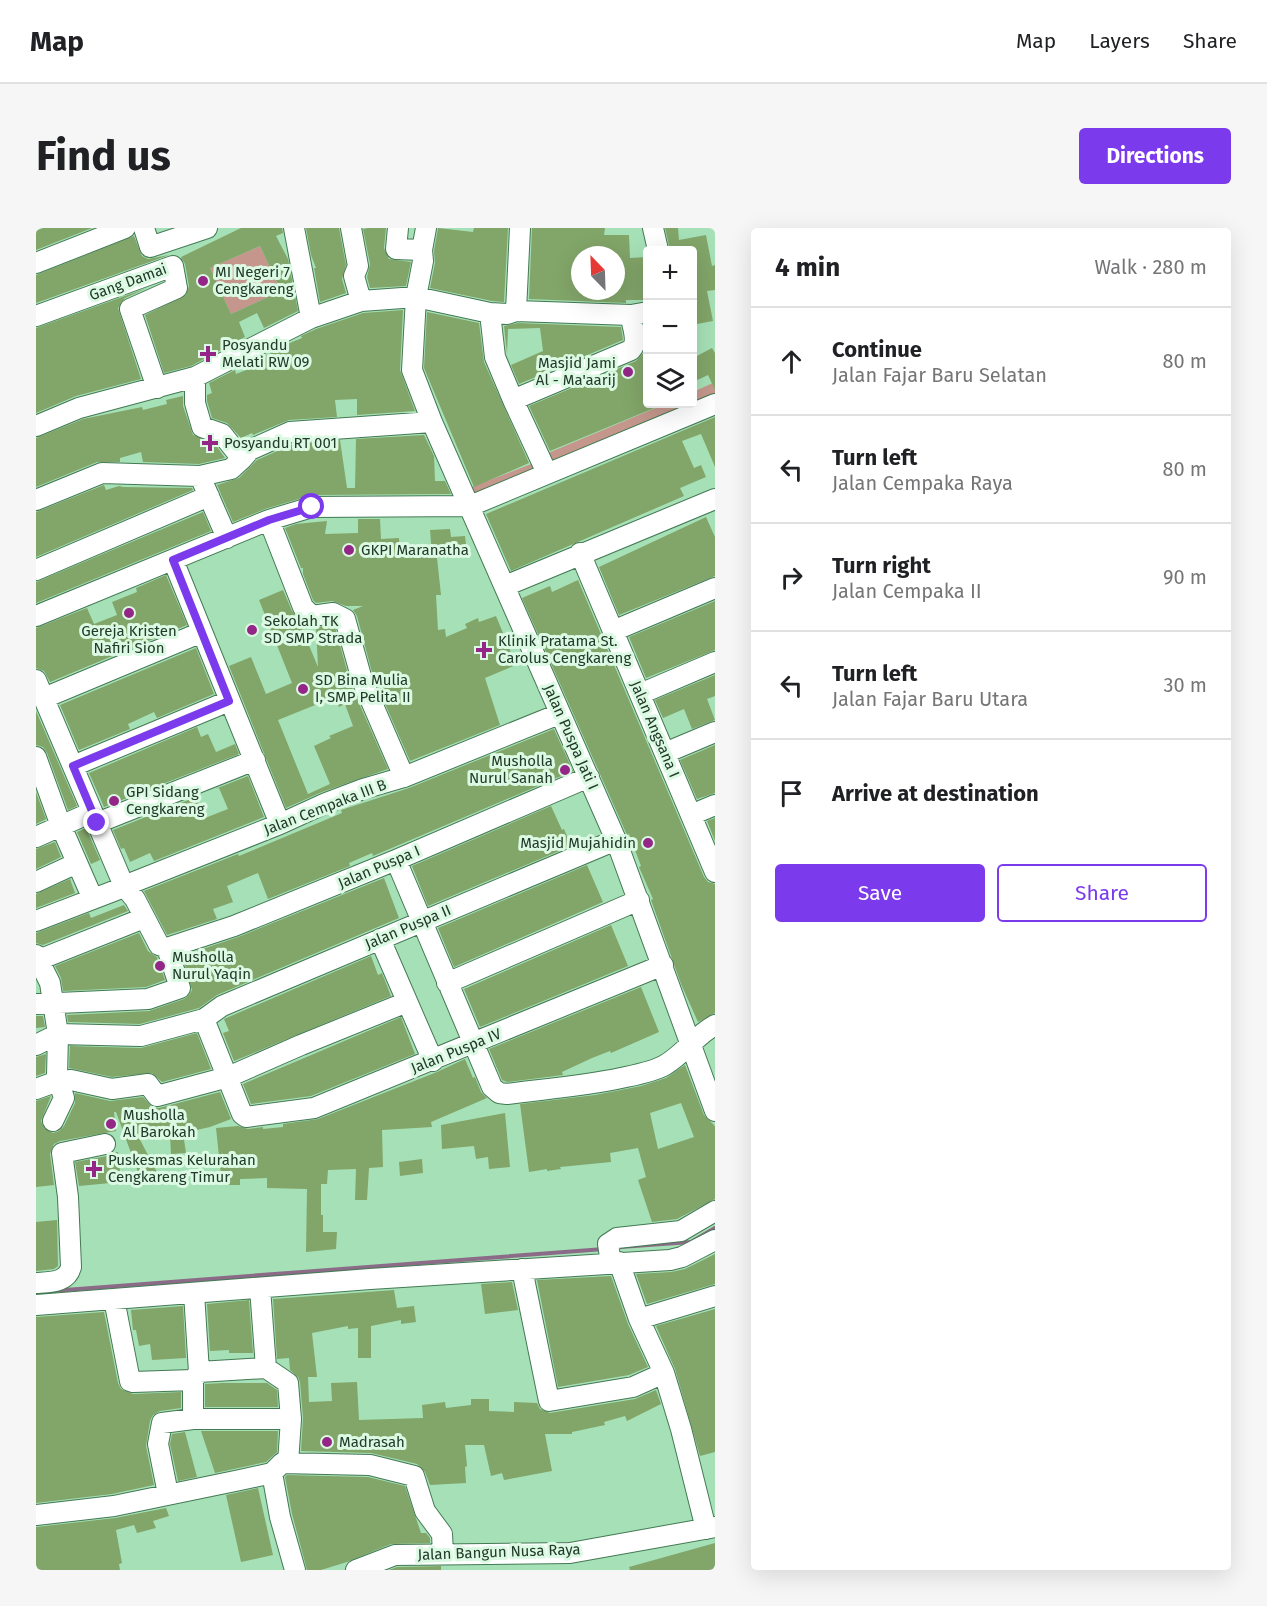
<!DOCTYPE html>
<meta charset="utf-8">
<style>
:root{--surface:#fff;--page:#f6f6f6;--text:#202124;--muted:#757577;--line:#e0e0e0;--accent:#7c3aed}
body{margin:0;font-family:"Fira Sans",sans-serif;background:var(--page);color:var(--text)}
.controls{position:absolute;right:18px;top:18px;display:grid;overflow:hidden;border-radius:6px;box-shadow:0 6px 24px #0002}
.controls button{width:54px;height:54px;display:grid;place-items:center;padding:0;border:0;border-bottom:2px solid var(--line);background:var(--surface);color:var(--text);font:30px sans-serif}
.compass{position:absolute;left:535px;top:18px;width:54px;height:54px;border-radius:50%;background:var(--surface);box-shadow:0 6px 24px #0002;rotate:337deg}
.stop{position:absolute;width:18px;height:18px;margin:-14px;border:4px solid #7c3aed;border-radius:50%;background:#fff}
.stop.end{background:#7c3aed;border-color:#fff;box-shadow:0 2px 6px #0008}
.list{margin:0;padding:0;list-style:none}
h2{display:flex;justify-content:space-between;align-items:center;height:78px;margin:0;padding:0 24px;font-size:26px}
h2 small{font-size:20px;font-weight:400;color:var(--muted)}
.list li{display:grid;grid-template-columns:39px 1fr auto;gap:18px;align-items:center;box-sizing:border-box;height:108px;padding:0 24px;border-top:2px solid var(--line)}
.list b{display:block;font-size:22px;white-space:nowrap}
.list p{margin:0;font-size:20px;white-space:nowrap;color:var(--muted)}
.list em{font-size:20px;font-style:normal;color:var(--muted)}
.actions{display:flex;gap:12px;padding:18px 24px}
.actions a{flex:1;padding:14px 0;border:2px solid var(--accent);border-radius:6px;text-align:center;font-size:21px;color:var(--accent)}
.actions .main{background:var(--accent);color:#fff}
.icon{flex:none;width:33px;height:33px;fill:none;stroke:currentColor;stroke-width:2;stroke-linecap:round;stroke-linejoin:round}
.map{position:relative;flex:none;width:679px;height:1342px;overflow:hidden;border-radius:6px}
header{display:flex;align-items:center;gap:36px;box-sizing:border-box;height:84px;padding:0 30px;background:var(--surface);border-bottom:2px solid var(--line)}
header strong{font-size:28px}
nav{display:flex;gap:33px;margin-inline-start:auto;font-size:21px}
.intro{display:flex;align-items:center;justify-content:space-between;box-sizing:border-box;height:144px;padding:0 36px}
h1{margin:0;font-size:42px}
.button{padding:15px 27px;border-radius:6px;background:var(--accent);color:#fff;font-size:21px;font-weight:700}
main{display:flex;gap:36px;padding:0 36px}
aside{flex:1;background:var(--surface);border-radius:6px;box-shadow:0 6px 24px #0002}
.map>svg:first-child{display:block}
</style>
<header>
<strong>Map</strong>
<nav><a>Map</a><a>Layers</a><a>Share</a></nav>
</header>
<div class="intro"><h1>Find us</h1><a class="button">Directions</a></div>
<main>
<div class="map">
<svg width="679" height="1342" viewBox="0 0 679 1342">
<rect width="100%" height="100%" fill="#a6e0b6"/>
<path fill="#c5978c" d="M224 18 245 63 195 86 174 40Z
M679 154V173L511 241 505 228 629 176H656L657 164Z
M503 233 508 244 439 273 433 260Z"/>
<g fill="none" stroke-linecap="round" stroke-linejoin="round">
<path stroke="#8b6b87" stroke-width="4" d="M584 1019 655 1014 679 1000
M16 1063 568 1021"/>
</g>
<path fill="#82a569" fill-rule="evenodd" d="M7 0H56L0 22V3Z
M205 0H246L247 5 240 8 252 31 262 83 228 100 221 85 203 94 209 109 155 138 128 145 109 87 150 67 153 58 149 36 145 29ZM224 18 245 63 195 86 174 40Z
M270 0H303L310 37 306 51 310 65 284 74 278 40H280L275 27Z
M332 0H350L348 20 353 31 375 34 370 58 334 60 331 49 334 36 327 1Z
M402 0 437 4 438 0H472L468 74 456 73 394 60 399 35 398 23Z
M496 0H569L568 7H593L594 30 611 29 612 72H590V75L493 71ZM544 27H580V64L544 63Z
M629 0H642L643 12 670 7 676 38 679 37V62L671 63 677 93 661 96 657 75V22H634Z
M98 8 106 28 112 31 133 27 0 75V47Z
M111 60 89 70 82 80 105 151 40 168 0 185V100Z
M367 82 364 142 379 183 321 187V171L299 172 301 189 253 192 217 207 216 205 205 210 191 195 176 190 171 173V167L176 165 173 155 199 142 200 146 223 137 221 131 245 121 244 119 266 110 265 108 280 101 327 85Z
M391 84 443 95 448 134 493 235 438 259 388 140Z
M482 95 585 99 587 112 483 156 475 137 507 123 504 100 472 101 471 126 468 98Z
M612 120V176H628L514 223 493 178 600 133Z
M676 120 679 125V162L672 147 657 154V130Z
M147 168V178L157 207 179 216 189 230 163 236 107 234 105 224 84 230V234H61L0 259V210L47 191 106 179 107 182 131 176 130 172Z
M679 189V239L665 206 646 213 658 240 665 237 670 249 644 260 648 268 475 343 450 286Z
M388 207 398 228 399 253H409L415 266 276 267 229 281 197 294 181 257 203 250 221 232 257 216 304 212 311 260H319L320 211Z
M68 257 70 262 83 258 87 259 156 260 157 262 0 329V284Z
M167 284 175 303 0 375V354Z
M670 289 679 309V348L583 387 563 339Z
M322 291H344L345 311 363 310 364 329 396 327 394 302 414 301 415 309 429 308 431 325 416 326V329L401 330 405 367H400L402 402 409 401 410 409 431 400 429 396 442 390 443 394 460 388 480 437 449 450 464 497 374 533 337 448 321 388 317 382 327 378H310L296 373 280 375 277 372 267 346V340H265L249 300 260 296 291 293 289 306 322 305Z
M130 347 151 397 14 454 8 443 0 440V400L51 380 58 396 81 387 76 374 101 364 100 360Z
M542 352 668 649 672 654 679 656V785L662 794 645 756 615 672 617 671 603 639 605 638 593 606 591 607 486 370 514 358 516 364Z
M247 362 256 383 262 391 282 439 280 399 295 397 299 399 315 457 352 541 286 564 250 580 193 438 215 429 230 466 256 455 223 372ZM299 469 303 479 309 476 317 498 293 508 295 510 278 518 294 556 272 566 242 492Z
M679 373V422L610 450 593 409Z
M160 420 178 466 121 490 118 484 92 496 94 501 43 522 24 477Z
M679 447V468L671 471 679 492 656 501 648 481 627 490 619 472Z
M0 483 41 578 32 582 11 525 7 519 0 517Z
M161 499 165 509 172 506 180 524 199 516 203 526 68 579 53 545Z
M518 501 537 543 337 628 336 625 313 635 314 638 232 671 222 645 191 658 197 674 177 681 181 691 131 707 108 663 202 626 203 628 306 585 305 582 373 560Z
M679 517V565L661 571 644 532Z
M212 548 228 589 118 633 114 625 94 634 88 620 85 621 77 602 160 569 169 590 192 581 183 560 179 561Z
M0 564 10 591 0 596Z
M515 578 526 602 528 601 535 618 392 678 376 638Z
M679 590V613L671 593Z
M50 600 64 632 55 636 41 604Z
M19 614 25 629 0 641V621Z
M551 637 567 674 418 739 402 700Z
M348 650 363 690 181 767 163 780 104 796 32 794 31 787 113 783 148 771 153 767 156 762 146 728 202 709Z
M34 651 39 665 0 680V666Z
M88 677 92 683 7 717 0 715V705L53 685 55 690Z
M575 697 592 738 444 799 428 761Z
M103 705 112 723 121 729 129 752 110 759 27 763 25 750 19 738Z
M335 728 342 747 346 745 355 768 198 833 187 805 193 803 188 791Z
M605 759 623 804 575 825 574 823 556 830 526 844 527 847 471 854 466 852 453 821Z
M0 788H7L9 799 0 800Z
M365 789 379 826 275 868 215 876 207 856Z
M161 805 175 841 126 854 116 845 76 849 33 840 34 818 105 820Z
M10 826 9 845 0 848V829Z
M429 831 437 850 439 849 445 864 451 870 395 894 396 899 346 902 347 939 333 940 331 972H319L320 941 292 942 291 956H285V987H287V1004H301L300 1021 270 1024 271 961 231 960V950L204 951V957H186L180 900 202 898 212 901 227 899V901L247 899V896L282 891 401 844Z
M649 837 668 887 679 898V971L641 991 616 994 602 952 610 949 602 920 574 925 575 934 524 939 525 941 511 943V941L493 944 484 876 559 867 605 858 630 850ZM645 875 658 909 622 921 614 885Z
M184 864 195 891 174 899 147 905 150 925 135 926 134 907 127 909 125 899 101 906 123 948 106 955 80 884H78L80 903 24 913 18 916 14 926 18 957 0 959V873L15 868 5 893 8 900 17 905 23 903 28 898 39 875V865L74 873 107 869 116 879 123 880Z
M469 885 474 939 453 941 452 929 440 931 438 918 406 921 405 897Z
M77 924H82L85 954 43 958 39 934 71 928Z
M386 931 387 945 364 948 363 934Z
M21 992 22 1038 18 1041 0 1043V994Z
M679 1026V1056L611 1076 600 1046 635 1044 649 1041Z
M575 1048 592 1096 612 1139 593 1147 522 1159 501 1052Z
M476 1054 482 1082 449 1086 445 1056Z
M358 1062 361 1080 378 1078 380 1094 365 1096V1092L335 1098V1130H322V1100L312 1101V1098L276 1105 281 1149H272L273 1174 296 1173 295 1155 321 1154 323 1192 387 1190 386 1177 409 1174 410 1180 435 1177V1171H453V1183L478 1184V1174L501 1175 504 1181 514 1185 599 1171 620 1162 625 1176 591 1193 589 1188 568 1194 569 1197 536 1204V1206H509L516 1243 468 1252 466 1245 455 1248 448 1217H429L431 1238 429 1239 430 1255 394 1257 389 1244 381 1236 335 1225 265 1223 267 1190 264 1154 262 1149 254 1142 253 1130 241 1131 237 1071Z
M213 1072 217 1125H193V1122L174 1123 171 1076Z
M147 1078 150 1130 116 1132 114 1116 103 1118 100 1102H97L95 1082Z
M679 1081V1224L664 1228 639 1141 620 1098Z
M68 1084 82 1155 85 1161 97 1166 145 1164V1180L124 1183 117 1187 114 1193 110 1218 118 1257 76 1266 0 1275V1089Z
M187 1155H231L241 1162 242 1179H169V1156Z
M165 1203H242L241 1224 230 1234 179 1245Z
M149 1204 161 1249 142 1253 134 1216 136 1206Z
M251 1247 332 1249 369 1258 385 1305H390L394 1310V1315L355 1316 311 1334 285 1342H271L256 1286 249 1249Z
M222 1260 237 1327 205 1334 190 1267Z
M130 1280 133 1288 117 1293 120 1300 101 1305 98 1297 80 1302 86 1335 83 1336 84 1342H0V1299L79 1290Z
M679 1315V1342H594L593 1339Z
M405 1338V1342H353L361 1339Z"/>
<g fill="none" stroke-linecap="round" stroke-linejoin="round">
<g stroke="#437a54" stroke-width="22">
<path id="minor" d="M108 0 114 19 171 0
M258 0 275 90
M315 0 322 38 318 48 325 73
M362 0 360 21 386 22 387 33 380 69 376 142 396 194 580 612 679 883
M617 0 622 22
M386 22 390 0
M0 35 89 0
M480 83 484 0
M0 88 137 38 141 60 94 81 121 160
M159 149V175L166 199 186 206 206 231 195 241 164 248
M477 172 459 129 454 85 471 86 480 83 595 87
M0 198 43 180 159 149 275 90 325 73 380 69 454 85
M206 231 214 222 254 204 396 194
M511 245 477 172 595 122C604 113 595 98 595 87L612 84
M0 272 66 245 164 248 191 310
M233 292 267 379 276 388 297 385 309 391 326 452 368 549
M544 325 679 644
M137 332 244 596
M0 342 173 268
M469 358 679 271
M0 388 233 292 276 279 434 278 679 176
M577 403 679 360
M0 452 88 658 99 671 123 717 131 720
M604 466 679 434
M8 470 166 404
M629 525 679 504
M0 529 25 598 56 669
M37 538 193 473
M655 587 679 577
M61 595 219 532
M0 609 56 584
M360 632 456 859 463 865 471 866C509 861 548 858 585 850 599 847 617 844 629 837 648 826 660 807 679 797
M0 654 41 635
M88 658 244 596 290 575 327 561 368 549 523 486
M0 693 83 661
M344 711 397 833
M131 720 198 698 360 632 553 549
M0 727 14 755 22 806 21 848 28 870 17 893
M0 733 108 690
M411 755 603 672
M0 776 112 771 144 760 131 720
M168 791 206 886 210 889 278 880 627 737
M0 817 22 806 105 808 168 791 186 778 580 612
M0 861 22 853 35 852 76 861 112 856 121 868 192 849 265 817 371 774
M583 1034 603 1091 628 1145 645 1201 670 1301
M575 1035 572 1016 581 1010 645 1003 679 983
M486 1041 513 1173 597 1159 628 1145
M0 1055C14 1054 31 1055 35 1039L32 969 26 925 69 916
M224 1060 230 1140 252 1155 255 1191 252 1235
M78 1071 94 1153 97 1154 157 1152
M0 1077 334 1051 634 1032 646 1029 679 1012
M603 1091 679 1068
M163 1144 230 1140
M157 1191H255
M236 1245 244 1289 259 1342
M132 1266 122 1216 126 1195 157 1191V1152L163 1144 158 1065
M0 1287 78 1278 204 1252 236 1245 246 1235 334 1237 378 1248 389 1283 406 1306 407 1326
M320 1342 359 1327 534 1325 679 1299"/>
</g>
<use href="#minor" stroke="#fff" stroke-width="20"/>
</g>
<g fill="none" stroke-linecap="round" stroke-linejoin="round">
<path stroke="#7c3aed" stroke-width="8" d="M61 595 37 538 193 473 137 332 233 292 276 279"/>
</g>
<g fill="#932687" stroke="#dcf9e3" stroke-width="2">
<circle cx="167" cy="53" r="6"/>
<path d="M169 117h6v6h6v6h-6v6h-6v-6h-6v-6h6z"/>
<circle cx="592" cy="144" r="6"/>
<path d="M171 206h6v6h6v6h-6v6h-6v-6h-6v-6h6z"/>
<circle cx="313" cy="322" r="6"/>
<circle cx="93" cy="385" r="6"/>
<circle cx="216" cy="402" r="6"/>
<path d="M445 413h6v6h6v6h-6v6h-6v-6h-6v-6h6z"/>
<circle cx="267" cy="461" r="6"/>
<circle cx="529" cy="542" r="6"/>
<circle cx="78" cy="573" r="6"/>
<circle cx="612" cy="615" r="6"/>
<circle cx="124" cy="738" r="6"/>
<circle cx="75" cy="896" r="6"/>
<path d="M55 932h6v6h6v6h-6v6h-6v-6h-6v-6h6z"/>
<circle cx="291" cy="1214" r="6"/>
</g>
<g text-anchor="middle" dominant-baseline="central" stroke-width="6" stroke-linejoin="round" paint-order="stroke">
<g font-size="15" fill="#223a29" stroke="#dcf9e3" text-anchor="start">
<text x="179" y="44">MI Negeri 7<tspan x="179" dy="17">Cengkareng</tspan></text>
<text x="186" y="117">Posyandu<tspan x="186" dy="17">Melati RW 09</tspan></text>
<text x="580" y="135" text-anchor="end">Masjid Jami<tspan x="580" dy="17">Al - Ma'aarij</tspan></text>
<text x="188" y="215">Posyandu RT 001</text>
<text x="325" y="322">GKPI Maranatha</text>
<text x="228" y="393">Sekolah TK<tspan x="228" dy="17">SD SMP Strada</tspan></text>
<text x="93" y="403" text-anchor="middle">Gereja Kristen<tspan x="93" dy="17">Nafiri Sion</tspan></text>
<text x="462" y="413">Klinik Pratama St.<tspan x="462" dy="17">Carolus Cengkareng</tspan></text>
<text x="279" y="452">SD Bina Mulia<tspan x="279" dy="17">I, SMP Pelita II</tspan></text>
<text x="517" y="533" text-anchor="end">Musholla<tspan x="517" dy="17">Nurul Sanah</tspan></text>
<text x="90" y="564">GPI Sidang<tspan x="90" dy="17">Cengkareng</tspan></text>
<text x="600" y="615" text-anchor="end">Masjid Mujahidin</text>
<text x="136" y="729">Musholla<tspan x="136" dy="17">Nurul Yaqin</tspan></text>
<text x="87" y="887">Musholla<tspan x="87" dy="17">Al Barokah</tspan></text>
<text x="72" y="932">Puskesmas Kelurahan<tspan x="72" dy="17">Cengkareng Timur</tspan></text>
<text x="303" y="1214">Madrasah</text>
</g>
<g font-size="15" fill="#223a29" stroke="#dcf9e3">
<text transform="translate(92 54) rotate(-20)">Gang Damai</text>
<text transform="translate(619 501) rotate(67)">Jalan Angsana I</text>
<text transform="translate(535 509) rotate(66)">Jalan Puspa Jati I</text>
<text transform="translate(289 579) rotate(-21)">Jalan Cempaka III B</text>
<text transform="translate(343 639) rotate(-23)">Jalan Puspa I</text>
<text transform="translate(372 699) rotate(-23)">Jalan Puspa II</text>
<text transform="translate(420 823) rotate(-22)">Jalan Puspa IV</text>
<text transform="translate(463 1324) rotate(-2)">Jalan Bangun Nusa Raya</text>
</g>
</g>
</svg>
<div class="controls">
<button>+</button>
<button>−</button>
<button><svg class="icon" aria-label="layers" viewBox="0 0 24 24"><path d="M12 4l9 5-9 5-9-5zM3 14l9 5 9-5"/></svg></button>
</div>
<svg class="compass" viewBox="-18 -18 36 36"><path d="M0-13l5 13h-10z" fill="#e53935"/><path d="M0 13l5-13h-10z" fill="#757577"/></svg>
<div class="stop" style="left:276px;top:279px"></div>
<div class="stop end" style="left:61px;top:595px"></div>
</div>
<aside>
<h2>4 min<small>Walk · 280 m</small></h2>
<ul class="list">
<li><svg class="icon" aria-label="ahead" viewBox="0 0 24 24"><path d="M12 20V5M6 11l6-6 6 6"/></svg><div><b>Continue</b><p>Jalan Fajar Baru Selatan</p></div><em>80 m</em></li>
<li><svg class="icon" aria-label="left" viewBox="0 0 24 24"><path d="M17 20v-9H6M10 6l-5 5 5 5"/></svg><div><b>Turn left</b><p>Jalan Cempaka Raya</p></div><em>80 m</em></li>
<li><svg class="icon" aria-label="right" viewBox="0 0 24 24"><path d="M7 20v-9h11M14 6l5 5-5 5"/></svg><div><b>Turn right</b><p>Jalan Cempaka II</p></div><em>90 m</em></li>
<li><svg class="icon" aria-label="left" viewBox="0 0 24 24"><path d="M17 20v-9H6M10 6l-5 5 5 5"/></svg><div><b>Turn left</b><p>Jalan Fajar Baru Utara</p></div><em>30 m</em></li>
<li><svg class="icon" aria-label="arrive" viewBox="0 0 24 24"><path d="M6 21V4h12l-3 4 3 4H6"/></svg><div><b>Arrive at destination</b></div></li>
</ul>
<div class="actions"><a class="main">Save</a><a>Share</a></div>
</aside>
</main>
